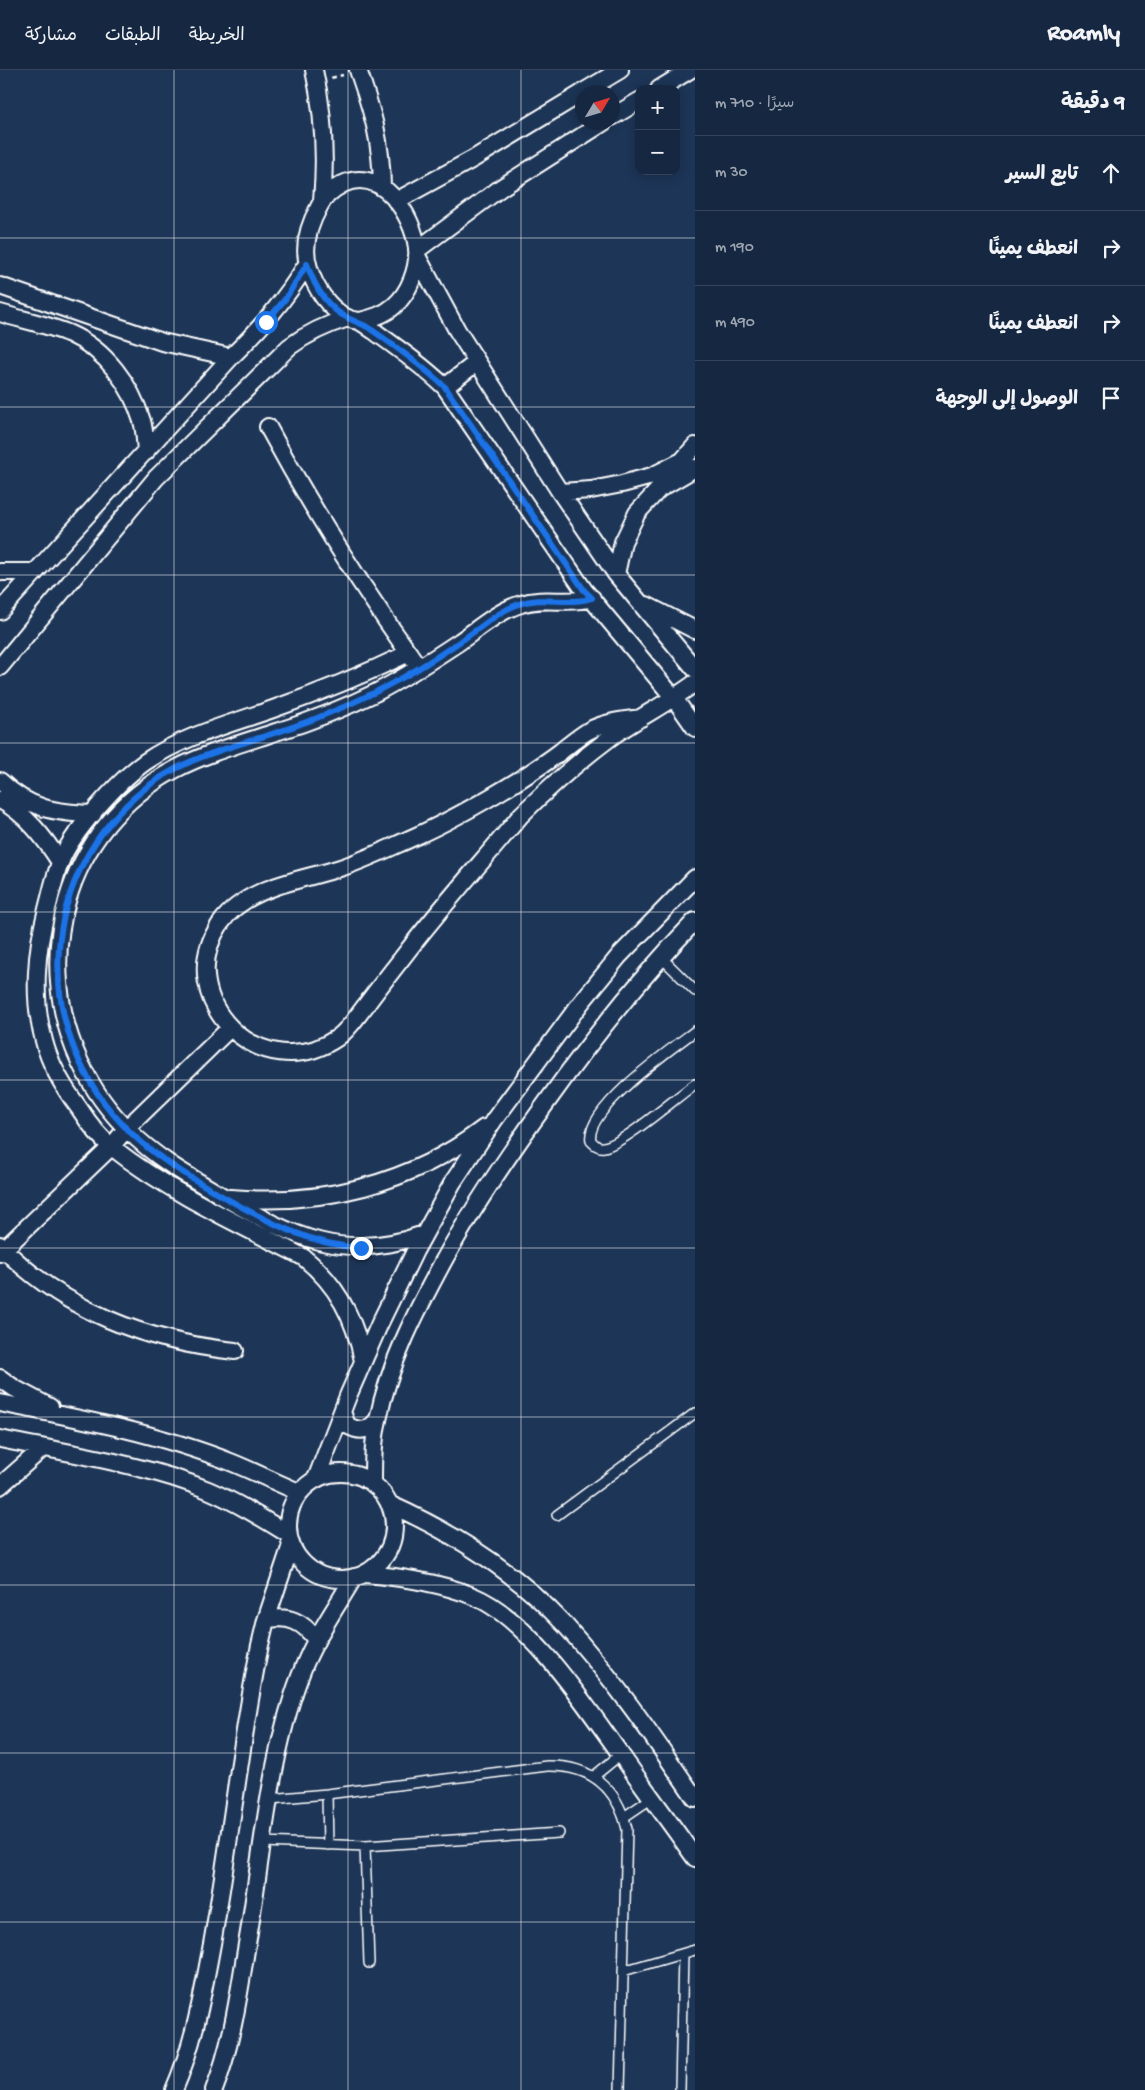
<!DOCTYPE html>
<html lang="ar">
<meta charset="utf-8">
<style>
:root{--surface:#162841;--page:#1f3048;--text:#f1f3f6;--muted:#9ea6b1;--line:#35445a}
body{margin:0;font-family:"Gochi Hand","Playpen Sans Arabic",sans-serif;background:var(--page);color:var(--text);direction:rtl}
.controls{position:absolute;right:15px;top:15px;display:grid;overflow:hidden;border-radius:10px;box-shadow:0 2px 12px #0003}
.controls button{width:45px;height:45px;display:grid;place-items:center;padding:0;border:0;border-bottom:1px solid var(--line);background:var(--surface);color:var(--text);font:25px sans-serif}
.compass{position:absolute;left:575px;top:15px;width:45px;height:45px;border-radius:50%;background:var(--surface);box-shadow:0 2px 12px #0003;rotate:52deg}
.stop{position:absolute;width:15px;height:15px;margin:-11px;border:4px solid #1a73e8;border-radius:50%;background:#fff}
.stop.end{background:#1a73e8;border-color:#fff;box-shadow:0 1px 5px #0008}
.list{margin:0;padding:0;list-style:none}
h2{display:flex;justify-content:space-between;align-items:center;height:65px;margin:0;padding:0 20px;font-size:21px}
h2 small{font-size:16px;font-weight:400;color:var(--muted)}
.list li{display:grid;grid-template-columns:32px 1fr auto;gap:15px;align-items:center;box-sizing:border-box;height:75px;padding:0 20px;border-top:1px solid var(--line)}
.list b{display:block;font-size:19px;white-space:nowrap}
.list em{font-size:16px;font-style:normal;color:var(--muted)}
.icon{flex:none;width:28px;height:28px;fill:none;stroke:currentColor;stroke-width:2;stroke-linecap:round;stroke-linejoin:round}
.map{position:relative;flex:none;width:695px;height:2020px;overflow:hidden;direction:ltr}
header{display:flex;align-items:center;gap:30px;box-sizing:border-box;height:70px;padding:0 25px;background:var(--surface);border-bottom:1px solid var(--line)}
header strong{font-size:24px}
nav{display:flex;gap:28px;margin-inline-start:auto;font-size:18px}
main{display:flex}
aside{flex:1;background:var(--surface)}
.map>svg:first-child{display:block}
</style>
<header>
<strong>Roamly</strong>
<nav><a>الخريطة</a><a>الطبقات</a><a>مشاركة</a></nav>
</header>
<main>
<aside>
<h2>9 دقيقة<small>سيرًا · 710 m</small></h2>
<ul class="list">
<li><svg class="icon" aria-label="ahead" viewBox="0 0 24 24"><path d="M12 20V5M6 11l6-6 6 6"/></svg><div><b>تابع السير</b></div><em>30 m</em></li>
<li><svg class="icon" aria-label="right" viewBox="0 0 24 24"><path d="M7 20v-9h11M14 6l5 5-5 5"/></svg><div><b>انعطف يمينًا</b></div><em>190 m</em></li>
<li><svg class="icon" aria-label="right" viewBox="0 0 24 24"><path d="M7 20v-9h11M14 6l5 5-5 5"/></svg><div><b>انعطف يمينًا</b></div><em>490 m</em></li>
<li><svg class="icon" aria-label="arrive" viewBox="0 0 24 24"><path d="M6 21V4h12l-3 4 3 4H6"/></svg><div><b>الوصول إلى الوجهة</b></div></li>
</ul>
</aside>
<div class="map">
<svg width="695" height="2020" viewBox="0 0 695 2020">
<rect width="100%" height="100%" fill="#1d3557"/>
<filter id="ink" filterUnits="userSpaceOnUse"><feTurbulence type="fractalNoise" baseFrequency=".02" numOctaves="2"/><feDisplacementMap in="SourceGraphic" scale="10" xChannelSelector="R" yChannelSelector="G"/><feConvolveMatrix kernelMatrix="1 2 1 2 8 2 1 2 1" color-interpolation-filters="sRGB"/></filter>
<g filter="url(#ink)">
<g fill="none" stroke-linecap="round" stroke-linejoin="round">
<g stroke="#fff" stroke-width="12">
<path id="lane" d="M661 887 695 921
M695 961C671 979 584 1040 591 1071 595 1075 598 1078 604 1077 623 1074 677 1027 695 1014
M557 1445 695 1343
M593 1707 620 1685
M327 1724 328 1775
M270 1729 327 1724 547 1696C590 1695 617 1717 627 1759L620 2020
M624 1747 652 1728
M263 1772 365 1776 559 1763
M365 1776 369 1893
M623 1901 695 1880
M680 2020 683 1884"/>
</g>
<g stroke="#fff" stroke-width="20">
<path id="street" d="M314 0C324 44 326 86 322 131
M358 0C373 43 381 70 382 116
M659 19 690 0
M583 22 620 0
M612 47 639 31
M396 131 473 89 582 23
M417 180 502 117 604 52
M417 186 457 260 560 422 616 504 695 599
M0 216 162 272 231 287
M0 243C23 250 49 255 70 264 106 280 131 315 142 351 145 361 145 372 146 382
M360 251C372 248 384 245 394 236 409 223 419 198 417 178 413 145 382 96 343 114 333 119 324 126 319 137 309 155 302 177 309 198 315 218 328 238 347 248 350 250 355 250 358 251 364 253 369 258 374 261 399 279 423 296 445 317L584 520 674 628 695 658
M445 317 477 292
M268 357C312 439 361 516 415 592
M560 422 591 420 622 414 652 406 682 391 695 376
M0 502H35
M616 504 623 472 637 443 659 419 695 398
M646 535 695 560
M0 541 231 287C263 256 284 231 307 194
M0 597 156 408 289 277C308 263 325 255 348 248
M641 648C623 650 604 652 588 661 578 667 569 675 560 682 547 692 533 701 519 710 485 731 450 751 414 767 389 778 365 790 340 798 300 811 246 816 220 854 170 930 262 1019 337 968 349 960 357 946 366 935 379 917 393 900 406 883 442 836 483 791 521 745 549 717 579 691 611 667 638 648 668 633 695 613
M0 711C29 739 55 743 93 744
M0 730C26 744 44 767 60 792
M230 1128C321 1136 411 1114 484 1058
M424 1164C345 1193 292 1167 224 1127 190 1107 157 1089 129 1061 46 981 33 847 106 756 155 696 209 684 279 661 312 651 344 638 375 623 404 608 432 590 459 572 478 559 498 541 521 534 545 526 568 535 592 528
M0 1175C62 1240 147 1272 235 1281
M0 1183 111 1077 126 1059 230 958
M363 1291C355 1248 337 1214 303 1187 239 1154 170 1123 113 1078 100 1068 88 1052 79 1038 64 1018 50 995 44 971 32 929 36 880 47 839 51 824 54 808 60 793 71 763 118 711 145 692 183 666 230 654 273 639 319 623 365 604 409 583
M0 1308 14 1318 50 1337
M0 1333C78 1348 158 1363 233 1393 255 1402 277 1413 299 1422
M342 1342 347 1355C360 1363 369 1361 378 1349
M0 1369C67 1383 145 1394 208 1420 236 1432 262 1448 288 1464
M288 1456a53 53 0 1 1 106 0a53 53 0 1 1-106 0Z
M316 1409 348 1326 380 1253 415 1181 453 1112 494 1050 580 934 619 886 695 808
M373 1414C373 1392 373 1371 378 1350 389 1293 417 1240 444 1190 475 1134 511 1081 549 1029 594 966 641 907 695 851
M0 1416 43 1378
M389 1434C454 1463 516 1502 565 1555 614 1609 654 1668 695 1728
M365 1504C401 1507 438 1512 473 1526 530 1549 588 1639 624 1689 647 1722 672 1755 695 1788
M266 1550C288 1545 303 1551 316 1570
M174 2020C194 1974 203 1923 212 1874 230 1774 240 1674 260 1575L266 1550 291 1475
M214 2020C234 1970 240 1914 249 1862 263 1776 271 1676 304 1596 317 1564 337 1536 354 1507"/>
</g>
<path stroke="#fff" stroke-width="2.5" stroke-dasharray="5 4" stroke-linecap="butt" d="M331 8 343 5"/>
<use href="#lane" stroke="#1d3557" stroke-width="9"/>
<use href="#street" stroke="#1d3557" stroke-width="16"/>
</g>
</g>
<g fill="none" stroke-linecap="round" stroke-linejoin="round" filter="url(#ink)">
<path stroke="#1a73e8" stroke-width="6" d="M266 252 286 228 307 194C314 215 326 238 348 248 355 252 361 253 369 258 395 276 421 295 445 317L584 520 592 528C568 536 544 525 519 534 502 540 489 551 475 561 451 578 427 594 402 608 363 630 323 647 281 661 229 678 176 689 135 727 35 816 33 966 128 1060 156 1088 188 1106 222 1126 266 1151 310 1175 361 1178"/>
</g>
<path fill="none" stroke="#fff" stroke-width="1" stroke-opacity="0.55" d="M174 0V2020M348 0V2020M521 0V2020M0 168H695M0 337H695M0 505H695M0 673H695M0 842H695M0 1010H695M0 1178H695M0 1347H695M0 1515H695M0 1683H695M0 1852H695"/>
</svg>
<div class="controls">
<button>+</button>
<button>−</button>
</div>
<svg class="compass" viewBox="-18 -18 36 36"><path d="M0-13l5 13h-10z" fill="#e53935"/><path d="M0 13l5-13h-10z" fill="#9ea6b1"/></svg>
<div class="stop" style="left:266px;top:252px"></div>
<div class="stop end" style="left:361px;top:1178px"></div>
</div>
</main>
